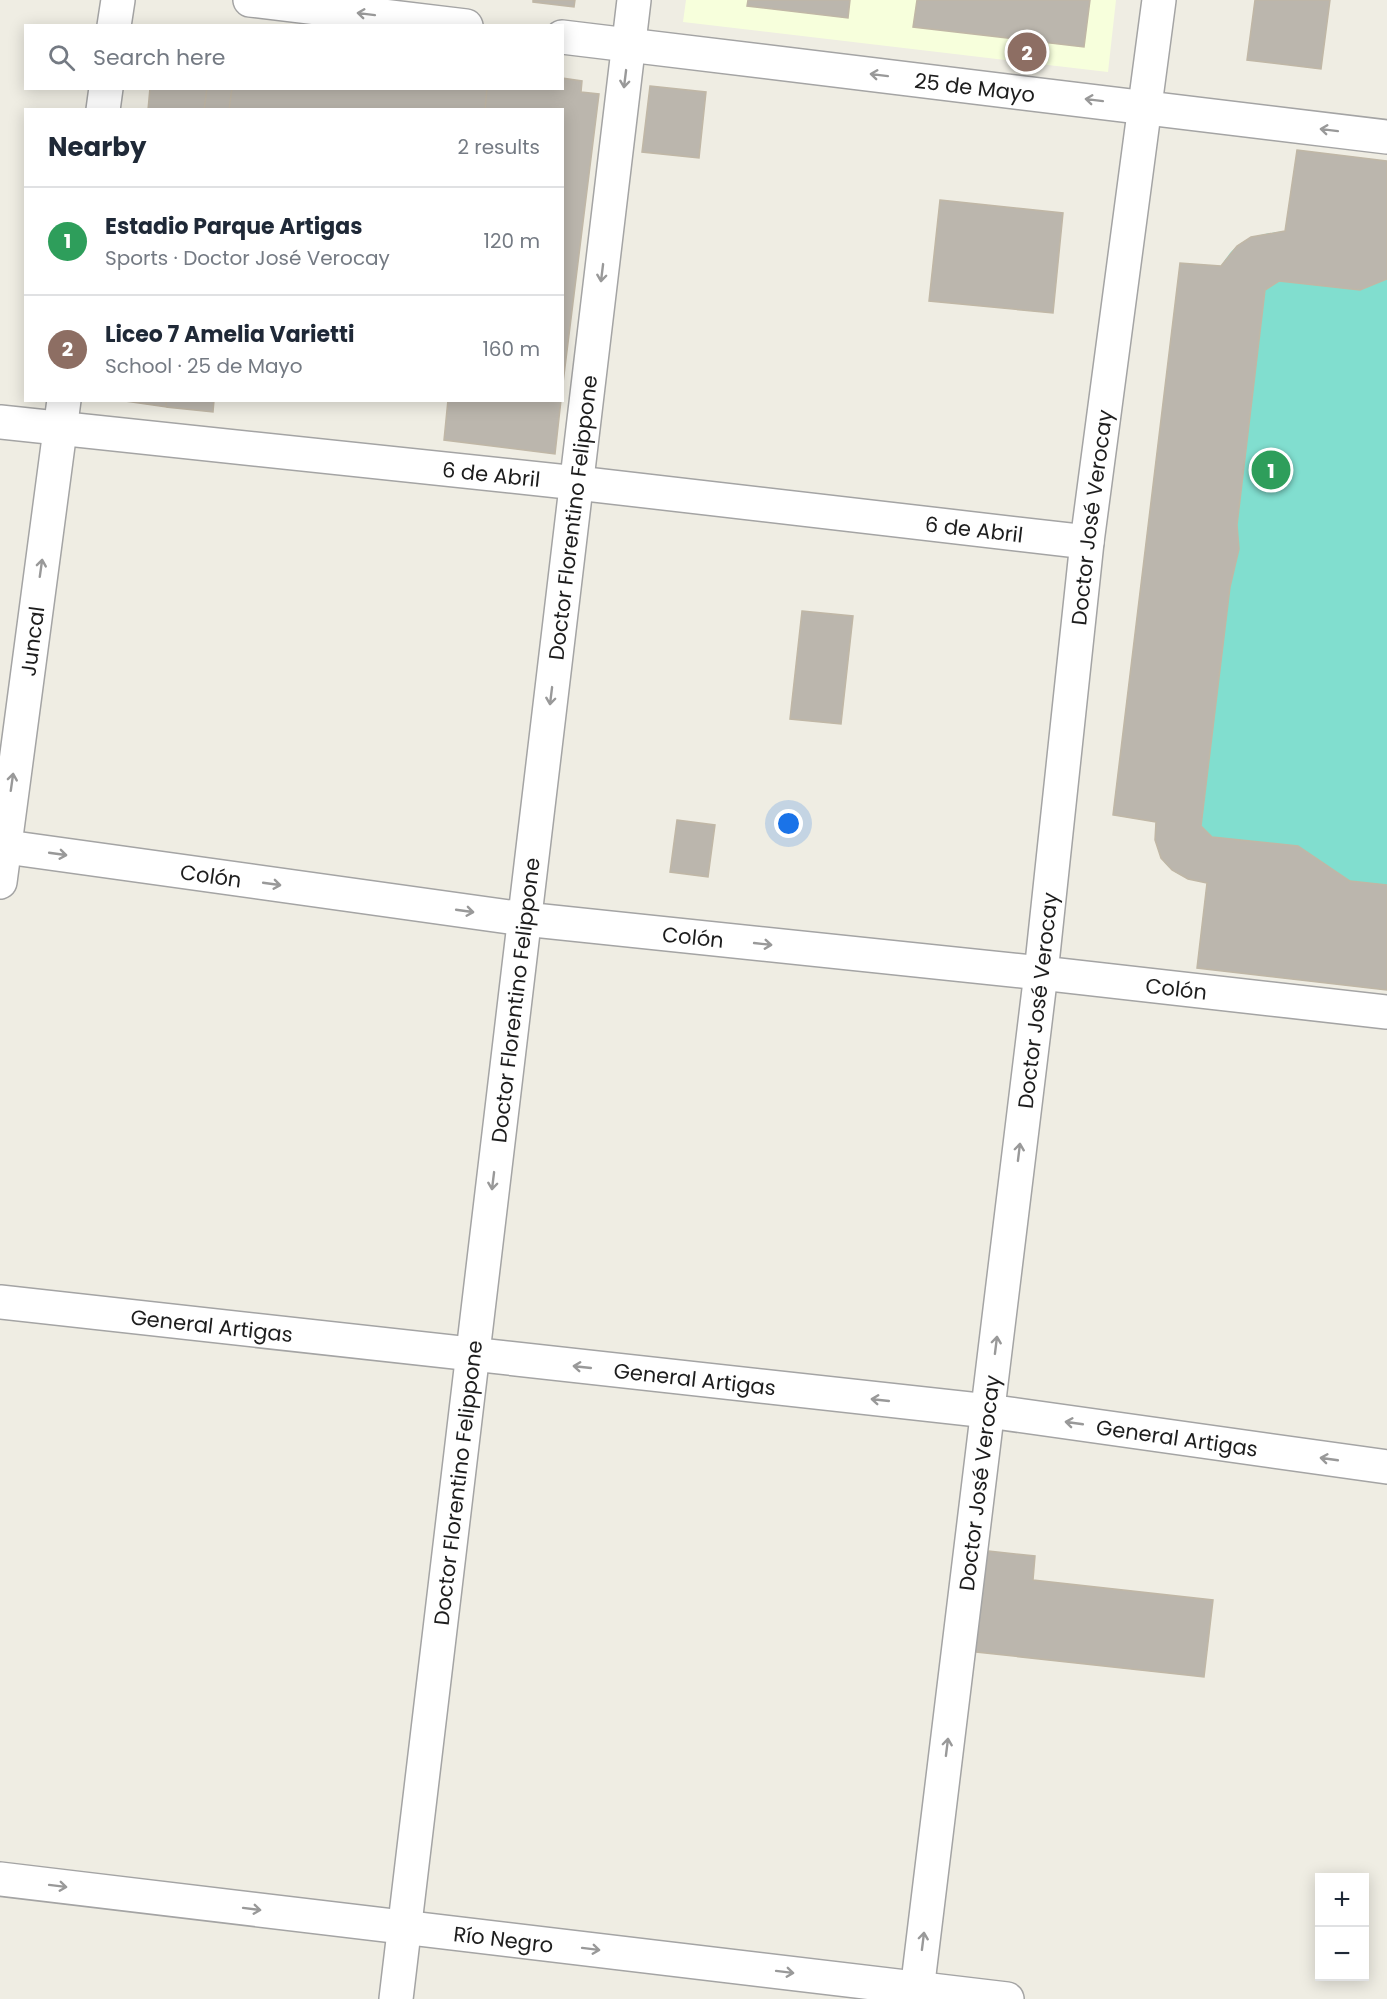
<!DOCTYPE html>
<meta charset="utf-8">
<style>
:root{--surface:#fff;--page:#f2f2f3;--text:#1f2937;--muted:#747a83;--line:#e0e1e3;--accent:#b45309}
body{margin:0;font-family:Poppins,sans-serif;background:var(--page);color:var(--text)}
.controls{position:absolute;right:18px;bottom:18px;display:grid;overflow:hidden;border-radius:0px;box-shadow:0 3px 15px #0003}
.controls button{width:54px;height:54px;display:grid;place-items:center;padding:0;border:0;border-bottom:2px solid var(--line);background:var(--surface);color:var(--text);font:30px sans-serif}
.you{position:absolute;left:789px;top:824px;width:21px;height:21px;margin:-15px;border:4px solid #fff;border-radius:50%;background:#1a73e8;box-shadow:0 0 0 9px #1a73e833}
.badge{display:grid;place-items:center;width:39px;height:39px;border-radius:50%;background:var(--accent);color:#fff;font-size:20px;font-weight:700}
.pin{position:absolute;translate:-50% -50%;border:3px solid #fff;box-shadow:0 2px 6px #0006}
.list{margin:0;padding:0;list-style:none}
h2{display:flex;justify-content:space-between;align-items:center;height:78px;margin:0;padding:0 24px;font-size:26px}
h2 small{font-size:20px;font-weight:400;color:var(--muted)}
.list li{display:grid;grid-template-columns:39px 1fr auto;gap:18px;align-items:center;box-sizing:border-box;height:108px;padding:0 24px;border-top:2px solid var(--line)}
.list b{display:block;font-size:22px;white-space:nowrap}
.list p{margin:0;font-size:20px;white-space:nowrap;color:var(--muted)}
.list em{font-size:20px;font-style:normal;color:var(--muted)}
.icon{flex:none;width:33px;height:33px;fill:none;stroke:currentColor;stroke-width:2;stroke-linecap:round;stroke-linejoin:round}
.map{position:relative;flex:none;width:1387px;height:1999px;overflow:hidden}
.search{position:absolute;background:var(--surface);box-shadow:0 3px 15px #0003;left:24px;top:24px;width:540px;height:66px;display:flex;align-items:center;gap:15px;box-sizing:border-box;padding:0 21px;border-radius:0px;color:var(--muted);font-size:22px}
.panel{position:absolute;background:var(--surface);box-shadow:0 3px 15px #0003;left:24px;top:108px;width:540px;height:294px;border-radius:0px}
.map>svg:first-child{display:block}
</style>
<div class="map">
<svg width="1387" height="1999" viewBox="0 0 1387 1999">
<rect width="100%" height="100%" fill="#efede3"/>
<path fill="#f7ffdc" d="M686 0H1116L1108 72 683 22Z"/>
<path fill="#81decf" d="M1297 150 1387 161V990L1197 968 1207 883C1170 876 1153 861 1156 822L1113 815 1180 263 1221 266C1238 238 1255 235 1285 231Z"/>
<path fill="#bbb6ad" stroke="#c0b7a6" stroke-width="1.5" d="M533 0H575L574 7 533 2Z
M748 0H850L848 18 747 6Z
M917 0H1090L1084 47 913 27Z
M1255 0H1330L1321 69 1247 60Z
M562 78 582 81 581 92 599 94 562 391V110H485L487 88H562Z
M650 86 706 92 699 158 642 152Z
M150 88H207L204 110H148Z
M207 88H232L229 110H204Z
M232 88H487L485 110H229Z
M1297 150 1387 161V279L1360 290 1279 281 1265 290 1237 525 1239 549 1230 587 1201 826 1212 837 1298 846 1350 881 1387 885V990L1197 968 1207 883 1188 879 1172 870 1161 858 1155 840 1156 822 1113 815 1180 263 1221 266 1237 246 1251 237 1285 231Z
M940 200 1063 213 1053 313 929 301Z
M118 400H166V407Z
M166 400H214L213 412 166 407Z
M448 400H561L555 454 444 440Z
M802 611 853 616 841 724 790 719Z
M677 820 715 825 708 877 670 872Z
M979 1550 1035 1556 1033 1580 1213 1600 1204 1677 967 1651Z"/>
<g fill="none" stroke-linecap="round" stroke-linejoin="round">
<g stroke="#a4a4a4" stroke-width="36">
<g id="minor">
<path d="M250 0 466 26"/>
<path d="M114 26 118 0"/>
<path id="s1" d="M562 37 1387 137"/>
<path d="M103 110 106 88"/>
<path id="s2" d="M0 422 577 483 1087 542"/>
<path id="s3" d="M0 846 524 919 1041 973 1387 1012"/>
<path id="s4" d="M0 882 64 400"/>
<path id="s5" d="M0 1302 988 1411 1387 1467"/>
<path id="s6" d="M0 1879 1007 1999"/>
<path id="s7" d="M396 1999 634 0"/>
<path id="s8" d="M916 1999 1041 973 1087 542 1159 0"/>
</g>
</g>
<use href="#minor" stroke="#fff" stroke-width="33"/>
</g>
<defs><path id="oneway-shaft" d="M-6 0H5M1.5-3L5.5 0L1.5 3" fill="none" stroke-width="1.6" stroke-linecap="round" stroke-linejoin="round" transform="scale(1.5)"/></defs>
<g stroke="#999">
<use href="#oneway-shaft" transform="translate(366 14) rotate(-173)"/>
<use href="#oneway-shaft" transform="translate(879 75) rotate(-173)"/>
<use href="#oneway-shaft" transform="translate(625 79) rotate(97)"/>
<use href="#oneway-shaft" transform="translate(1094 100) rotate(-173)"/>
<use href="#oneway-shaft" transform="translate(1329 130) rotate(-173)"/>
<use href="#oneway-shaft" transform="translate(602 273) rotate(97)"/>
<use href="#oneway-shaft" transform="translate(41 568) rotate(-82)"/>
<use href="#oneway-shaft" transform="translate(551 696) rotate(97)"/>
<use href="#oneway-shaft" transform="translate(12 782) rotate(-82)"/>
<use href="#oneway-shaft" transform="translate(58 854) rotate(8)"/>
<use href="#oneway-shaft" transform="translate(272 884) rotate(8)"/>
<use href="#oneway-shaft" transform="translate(465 911) rotate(8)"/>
<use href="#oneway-shaft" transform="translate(763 944) rotate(6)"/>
<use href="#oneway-shaft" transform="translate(1019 1152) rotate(-83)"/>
<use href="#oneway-shaft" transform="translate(493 1181) rotate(97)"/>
<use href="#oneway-shaft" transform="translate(996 1345) rotate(-83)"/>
<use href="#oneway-shaft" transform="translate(582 1367) rotate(-174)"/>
<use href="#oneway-shaft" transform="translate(880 1400) rotate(-174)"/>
<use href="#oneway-shaft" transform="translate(1074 1423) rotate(-172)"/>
<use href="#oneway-shaft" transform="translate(1329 1459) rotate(-172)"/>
<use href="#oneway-shaft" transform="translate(947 1747) rotate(-83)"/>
<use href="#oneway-shaft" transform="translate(58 1886) rotate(7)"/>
<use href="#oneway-shaft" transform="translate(252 1909) rotate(7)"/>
<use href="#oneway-shaft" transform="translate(923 1941) rotate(-83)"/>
<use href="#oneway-shaft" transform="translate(591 1949) rotate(7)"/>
<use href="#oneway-shaft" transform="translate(785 1972) rotate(7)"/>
</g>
<g text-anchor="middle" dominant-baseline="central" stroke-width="6" stroke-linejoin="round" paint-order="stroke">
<g font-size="21" fill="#1d1d1d" stroke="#fff">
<text stroke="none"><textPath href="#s1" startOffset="416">25 de Mayo</textPath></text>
<text stroke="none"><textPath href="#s2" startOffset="494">6 de Abril</textPath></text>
<text stroke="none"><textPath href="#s7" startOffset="1492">Doctor Florentino Felippone</textPath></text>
<text stroke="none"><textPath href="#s8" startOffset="1492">Doctor José Verocay</textPath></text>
<text stroke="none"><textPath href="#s2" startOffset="980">6 de Abril</textPath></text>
<text stroke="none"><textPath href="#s4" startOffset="243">Juncal</textPath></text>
<text stroke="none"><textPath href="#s3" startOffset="213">Colón</textPath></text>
<text stroke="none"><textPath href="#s3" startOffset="699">Colón</textPath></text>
<text stroke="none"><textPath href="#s3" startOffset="1185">Colón</textPath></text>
<text stroke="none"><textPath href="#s7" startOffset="1006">Doctor Florentino Felippone</textPath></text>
<text stroke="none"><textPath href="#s8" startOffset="1006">Doctor José Verocay</textPath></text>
<text stroke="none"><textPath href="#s5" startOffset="213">General Artigas</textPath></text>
<text stroke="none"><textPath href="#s5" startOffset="699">General Artigas</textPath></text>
<text stroke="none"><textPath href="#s5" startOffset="1185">General Artigas</textPath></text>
<text stroke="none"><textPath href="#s7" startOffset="520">Doctor Florentino Felippone</textPath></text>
<text stroke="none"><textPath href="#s8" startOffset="520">Doctor José Verocay</textPath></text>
<text stroke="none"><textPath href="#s6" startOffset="507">Río Negro</textPath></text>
</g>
</g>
</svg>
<div class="controls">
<button>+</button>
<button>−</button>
</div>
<div class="you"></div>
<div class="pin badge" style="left:1271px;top:470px;background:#2e9e5b">1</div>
<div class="pin badge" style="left:1027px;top:52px;background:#8d6e63">2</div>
<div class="search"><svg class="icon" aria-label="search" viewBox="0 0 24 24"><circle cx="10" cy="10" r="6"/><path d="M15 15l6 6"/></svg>Search here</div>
<section class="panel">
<h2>Nearby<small>2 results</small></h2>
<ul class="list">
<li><span class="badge" style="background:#2e9e5b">1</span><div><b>Estadio Parque Artigas</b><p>Sports · Doctor José Verocay</p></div><em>120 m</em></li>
<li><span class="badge" style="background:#8d6e63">2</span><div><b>Liceo 7 Amelia Varietti</b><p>School · 25 de Mayo</p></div><em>160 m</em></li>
</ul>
</section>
</div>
